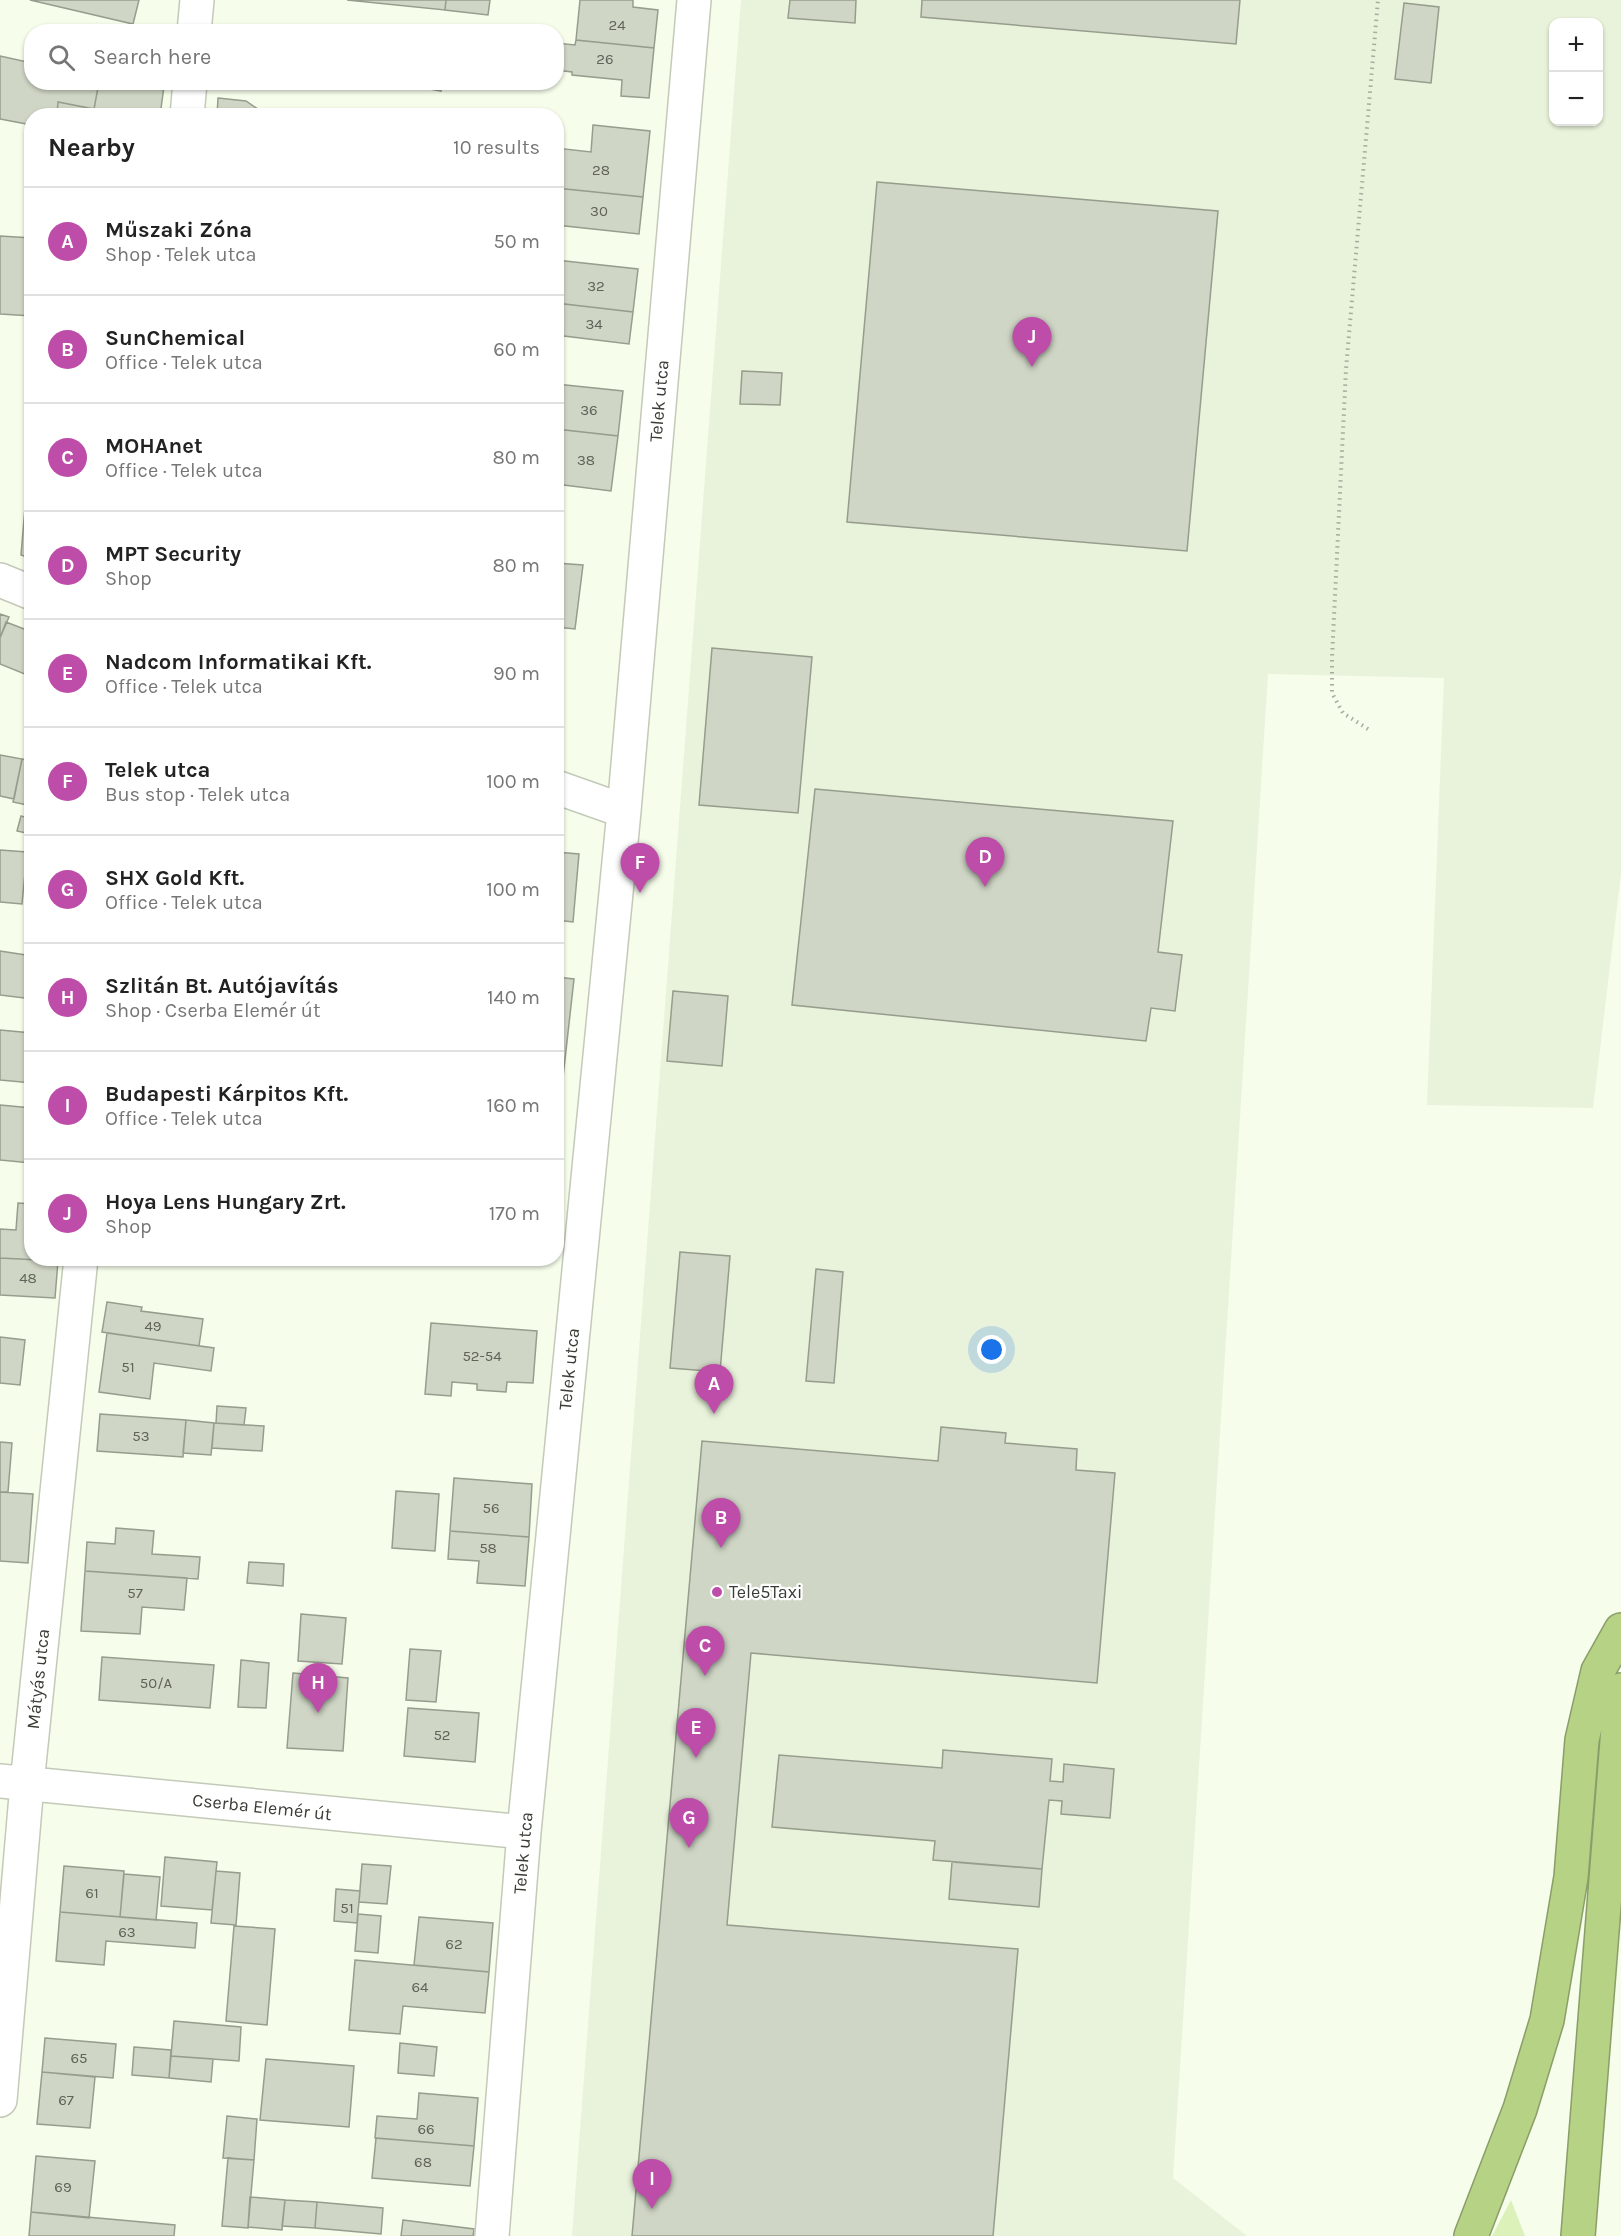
<!DOCTYPE html>
<meta charset="utf-8">
<style>
:root{--surface:#fff;--page:#f6f6f6;--text:#222;--muted:#767676;--line:#e0e0e0;--accent:#bd4da9}
body{margin:0;font-family:Karla,sans-serif;background:var(--page);color:var(--text)}
.controls{position:absolute;right:18px;top:18px;display:grid;overflow:hidden;border-radius:12px;box-shadow:0 2px 4px #0004}
.controls button{width:54px;height:54px;display:grid;place-items:center;padding:0;border:0;border-bottom:2px solid var(--line);background:var(--surface);color:var(--text);font:30px sans-serif}
.you{position:absolute;left:992px;top:1350px;width:21px;height:21px;margin:-15px;border:4px solid #fff;border-radius:50%;background:#1a73e8;box-shadow:0 0 0 9px #1a73e833}
.badge{display:grid;place-items:center;width:39px;height:39px;border-radius:50%;background:var(--accent);color:#fff;font-size:20px;font-weight:700}
.pin{position:absolute;translate:-50% -50px;filter:drop-shadow(0 2px 3px #0008)}
.pin::after{content:'';position:absolute;top:32px;width:21px;height:18px;background:inherit;clip-path:polygon(0 0,100% 0,50% 100%)}
.list{margin:0;padding:0;list-style:none}
h2{display:flex;justify-content:space-between;align-items:center;height:78px;margin:0;padding:0 24px;font-size:26px}
h2 small{font-size:20px;font-weight:400;color:var(--muted)}
.list li{display:grid;grid-template-columns:39px 1fr auto;gap:18px;align-items:center;box-sizing:border-box;height:108px;padding:0 24px;border-top:2px solid var(--line)}
.list b{display:block;font-size:22px;white-space:nowrap}
.list p{margin:0;font-size:20px;white-space:nowrap;color:var(--muted)}
.list em{font-size:20px;font-style:normal;color:var(--muted)}
.icon{flex:none;width:33px;height:33px;fill:none;stroke:currentColor;stroke-width:2;stroke-linecap:round;stroke-linejoin:round}
.map{position:relative;flex:none;width:1621px;height:2236px;overflow:hidden}
.search{position:absolute;background:var(--surface);box-shadow:0 2px 4px #0004;left:24px;top:24px;width:540px;height:66px;display:flex;align-items:center;gap:15px;box-sizing:border-box;padding:0 21px;border-radius:24px;color:var(--muted);font-size:22px}
.panel{position:absolute;background:var(--surface);box-shadow:0 2px 4px #0004;left:24px;top:108px;width:540px;height:1158px;border-radius:24px}
.map>svg:first-child{display:block}
</style>
<div class="map">
<svg width="1621" height="2236" viewBox="0 0 1621 2236">
<rect width="100%" height="100%" fill="#f6fdeb"/>
<path fill="#e9f3db" fill-rule="evenodd" d="M741 0H1621V874L1593 1108 1427 1105 1444 678 1268 674 1173 2178 1247 2236H572ZM1554 22H1598V122H1554Z"/>
<path fill="#dcf1ba" d="M1511 2200 1525 2236H1492Z"/>
<path fill="#cfd6c5" stroke="#969d8c" stroke-width="1.5" d="M30 0H139L133 24Z
M347 0H446L445 10Z
M446 0H490L488 15 445 10Z
M580 0H633V7L658 10 654 48 576 40Z
M790 0H856L855 23 788 18Z
M922 0H1240L1236 44 921 17Z
M1404 3 1439 7 1431 83 1395 79Z
M576 40 654 48 649 98 621 96 622 80 572 75V72L556 70V43L575 45Z
M0 56 32 63V82H99L94 109 58 102 57 116H32V125L0 119Z
M99 82H139L164 86 160 116H138L94 109Z
M393 82H442L441 91Z
M218 98 246 101 268 116H217Z
M58 102 94 109 138 116H57Z
M593 125 650 131 643 197 556 188V148L591 152Z
M877 182 1218 211 1187 551 847 522Z
M556 188 643 197 639 234 556 225Z
M0 236 32 238V316L0 314Z
M556 260 638 269 633 312 556 303Z
M556 303 633 312 629 344 556 335Z
M742 371 782 373 780 405 740 404Z
M556 384 623 391 618 436 556 429Z
M556 429 618 436 611 491 556 484Z
M31 437H32V559L21 555Z
M556 563 583 565 575 629 556 627Z
M0 614 9 617 0 638Z
M6 622 32 632V677L0 664V638Z
M712 648 812 657 798 813 699 805Z
M0 755 22 759 14 799 0 796Z
M22 759 32 761V806L13 802Z
M815 789 1173 821 1158 952 1182 955 1175 1011 1151 1008 1146 1041 792 1005Z
M21 816 32 819 31 834 17 831Z
M0 850 27 852 22 904 0 902Z
M556 852 579 854 573 922 556 920Z
M0 951 32 956V999L0 995Z
M556 977 574 979 561 1095 556 1094Z
M673 991 728 996 722 1066 667 1061Z
M0 1030 32 1033V1083L0 1080Z
M0 1105 32 1108 31 1163 0 1160Z
M556 1126 562 1127 557 1175H556Z
M18 1203 32 1204V1258H58V1261L0 1258V1229L16 1230Z
M680 1252 730 1256 720 1372 670 1368Z
M0 1258 58 1261 55 1298 0 1295Z
M816 1269 843 1272 834 1383 806 1381Z
M107 1302 142 1307 141 1311 203 1319 199 1346 102 1332Z
M431 1323 537 1331 533 1383 507 1382 506 1392 477 1390V1384L452 1382 451 1396 425 1394Z
M107 1333 214 1348 211 1371 154 1363 150 1399 99 1392Z
M0 1337 25 1340 20 1385 0 1383Z
M217 1406 246 1408 244 1425 216 1423Z
M100 1414 186 1420 183 1457 97 1451Z
M186 1420 214 1423 211 1455 183 1453Z
M214 1423 264 1426 262 1451 212 1448Z
M941 1427 1006 1433 1005 1443 1077 1449 1076 1470 1115 1473 1097 1683 751 1653 727 1925 1018 1949 993 2236H632L702 1441 938 1461Z
M0 1442 12 1443 8 1492H0Z
M454 1478 532 1484 529 1537 450 1531Z
M396 1491 439 1494 435 1551 392 1548Z
M0 1492 33 1494 28 1563 0 1561Z
M116 1528 154 1531 152 1554 200 1557 198 1579 85 1571 87 1542 115 1544Z
M450 1531 529 1537 525 1586 477 1583 479 1561 448 1559Z
M249 1562 284 1564 283 1586 247 1583Z
M85 1571 187 1578 184 1610 142 1607 140 1634 81 1631Z
M301 1614 346 1618 342 1664 298 1661Z
M410 1649 441 1651 436 1702 406 1700Z
M102 1657 214 1665 210 1708 99 1700Z
M241 1660 269 1663 266 1708 238 1707Z
M293 1673 348 1678 343 1751 287 1748Z
M408 1708 479 1713 475 1762 404 1756Z
M943 1750 1052 1759 1050 1781 1063 1782 1064 1764 1114 1769 1110 1818 1061 1814 1062 1801 1049 1800 1042 1869 933 1860 935 1841 772 1827 779 1755 942 1768Z
M165 1857 217 1862 212 1910 161 1906Z
M952 1862 1042 1869 1039 1907 949 1899Z
M362 1864 391 1866 387 1904 359 1902Z
M64 1866 124 1871 120 1917 60 1912Z
M216 1871 240 1873 236 1925 211 1923Z
M124 1874 160 1877 156 1920 120 1917Z
M336 1889 360 1891 357 1923 334 1921Z
M60 1912 197 1923 195 1948 106 1941 104 1965 56 1961Z
M358 1914 381 1916 378 1953 355 1951Z
M419 1917 493 1923 489 1972 414 1965Z
M234 1926 275 1929 267 2025 226 2021Z
M355 1960 489 1972 485 2013 403 2006 400 2034 349 2030Z
M174 2021 241 2027 239 2061 171 2056Z
M45 2038 116 2044 113 2078 42 2072Z
M400 2043 437 2047 434 2076 398 2073Z
M134 2047 171 2050 169 2078 132 2075Z
M171 2056 213 2059 211 2082 169 2078Z
M266 2059 354 2066 349 2127 260 2120Z
M42 2072 95 2077 90 2128 37 2124Z
M419 2093 478 2098 474 2146 375 2138 377 2116 417 2119Z
M227 2116 257 2119 254 2160 223 2158Z
M376 2138 474 2146 470 2186 372 2178Z
M36 2156 95 2161 89 2218 31 2212Z
M228 2158 254 2160 248 2228 222 2226Z
M250 2197 285 2200 282 2230 248 2227Z
M285 2200 317 2202 315 2228 282 2226Z
M317 2202 383 2208 381 2234 315 2228Z
M31 2212 175 2225 174 2236H29Z
M403 2220 474 2229 473 2236H401Z"/>
<g fill="none" stroke-linecap="round" stroke-linejoin="round">
<g stroke="#c3cab9" stroke-width="36">
<path id="minor" d="M194 32 197 0
M187 116 190 82
M0 580 32 593
M556 787 624 811
M0 1781 524 1832
M0 2100 27 1784 81 1258
M492 2236 524 1832 624 811 694 0"/>
</g>
<g stroke="#8a9e69" stroke-width="36">
<path id="highway" d="M1471 2236 1520 2109 1547 2020 1571 1877 1582 1740 1598 1671 1621 1630
M1578 2236 1621 1690"/>
</g>
<path stroke="#a7ac9f" stroke-width="4" stroke-dasharray="1.5 4.5" stroke-linecap="butt" d="M1368 729 1343 713 1332 693V658L1346 369 1378 0"/>
<use href="#minor" stroke="#fff" stroke-width="33"/>
<use href="#highway" stroke="#b5d285" stroke-width="33"/>
</g>
<circle fill="#bd4da9" stroke="#fff" stroke-width="2" cx="717" cy="1592" r="6"/>
<g text-anchor="middle" dominant-baseline="central" stroke-width="4.5" stroke-linejoin="round" paint-order="stroke">
<g font-size="15" fill="#5f635a">
<text x="617" y="25">24</text>
<text x="605" y="59">26</text>
<text x="601" y="170">28</text>
<text x="599" y="211">30</text>
<text x="596" y="286">32</text>
<text x="594" y="324">34</text>
<text x="589" y="410">36</text>
<text x="586" y="460">38</text>
<text x="28" y="1278">48</text>
<text x="153" y="1326">49</text>
<text x="482" y="1356">52-54</text>
<text x="128" y="1367">51</text>
<text x="141" y="1436">53</text>
<text x="491" y="1508">56</text>
<text x="488" y="1548">58</text>
<text x="135" y="1593">57</text>
<text x="156" y="1683">50/A</text>
<text x="442" y="1735">52</text>
<text x="92" y="1893">61</text>
<text x="347" y="1908">51</text>
<text x="127" y="1932">63</text>
<text x="454" y="1944">62</text>
<text x="420" y="1987">64</text>
<text x="79" y="2058">65</text>
<text x="66" y="2100">67</text>
<text x="426" y="2129">66</text>
<text x="423" y="2162">68</text>
<text x="63" y="2187">69</text>
</g>
<g font-size="18" fill="#3a3d36" stroke="#fff">
<text transform="translate(659 401) rotate(-85)">Telek utca</text>
<text transform="translate(569 1369) rotate(-84)">Telek utca</text>
<text transform="translate(38 1679) rotate(-84)">Mátyás utca</text>
<text transform="translate(262 1807) rotate(6)">Cserba Elemér út</text>
<text transform="translate(523 1853) rotate(-85)">Telek utca</text>
</g>
<g font-size="18" fill="#3a3d36" stroke="#fff" text-anchor="start">
<text x="729" y="1592">Tele5Taxi</text>
</g>
</g>
</svg>
<div class="controls">
<button>+</button>
<button>−</button>
</div>
<div class="you"></div>
<div class="pin badge" style="left:714px;top:1414px">A</div>
<div class="pin badge" style="left:721px;top:1548px">B</div>
<div class="pin badge" style="left:705px;top:1676px">C</div>
<div class="pin badge" style="left:985px;top:887px">D</div>
<div class="pin badge" style="left:696px;top:1758px">E</div>
<div class="pin badge" style="left:640px;top:893px">F</div>
<div class="pin badge" style="left:689px;top:1848px">G</div>
<div class="pin badge" style="left:318px;top:1713px">H</div>
<div class="pin badge" style="left:652px;top:2209px">I</div>
<div class="pin badge" style="left:1032px;top:367px">J</div>
<div class="search"><svg class="icon" aria-label="search" viewBox="0 0 24 24"><circle cx="10" cy="10" r="6"/><path d="M15 15l6 6"/></svg>Search here</div>
<section class="panel">
<h2>Nearby<small>10 results</small></h2>
<ul class="list">
<li><span class="badge">A</span><div><b>Műszaki Zóna</b><p>Shop · Telek utca</p></div><em>50 m</em></li>
<li><span class="badge">B</span><div><b>SunChemical</b><p>Office · Telek utca</p></div><em>60 m</em></li>
<li><span class="badge">C</span><div><b>MOHAnet</b><p>Office · Telek utca</p></div><em>80 m</em></li>
<li><span class="badge">D</span><div><b>MPT Security</b><p>Shop</p></div><em>80 m</em></li>
<li><span class="badge">E</span><div><b>Nadcom Informatikai Kft.</b><p>Office · Telek utca</p></div><em>90 m</em></li>
<li><span class="badge">F</span><div><b>Telek utca</b><p>Bus stop · Telek utca</p></div><em>100 m</em></li>
<li><span class="badge">G</span><div><b>SHX Gold Kft.</b><p>Office · Telek utca</p></div><em>100 m</em></li>
<li><span class="badge">H</span><div><b>Szlitán Bt. Autójavítás</b><p>Shop · Cserba Elemér út</p></div><em>140 m</em></li>
<li><span class="badge">I</span><div><b>Budapesti Kárpitos Kft.</b><p>Office · Telek utca</p></div><em>160 m</em></li>
<li><span class="badge">J</span><div><b>Hoya Lens Hungary Zrt.</b><p>Shop</p></div><em>170 m</em></li>
</ul>
</section>
</div>
